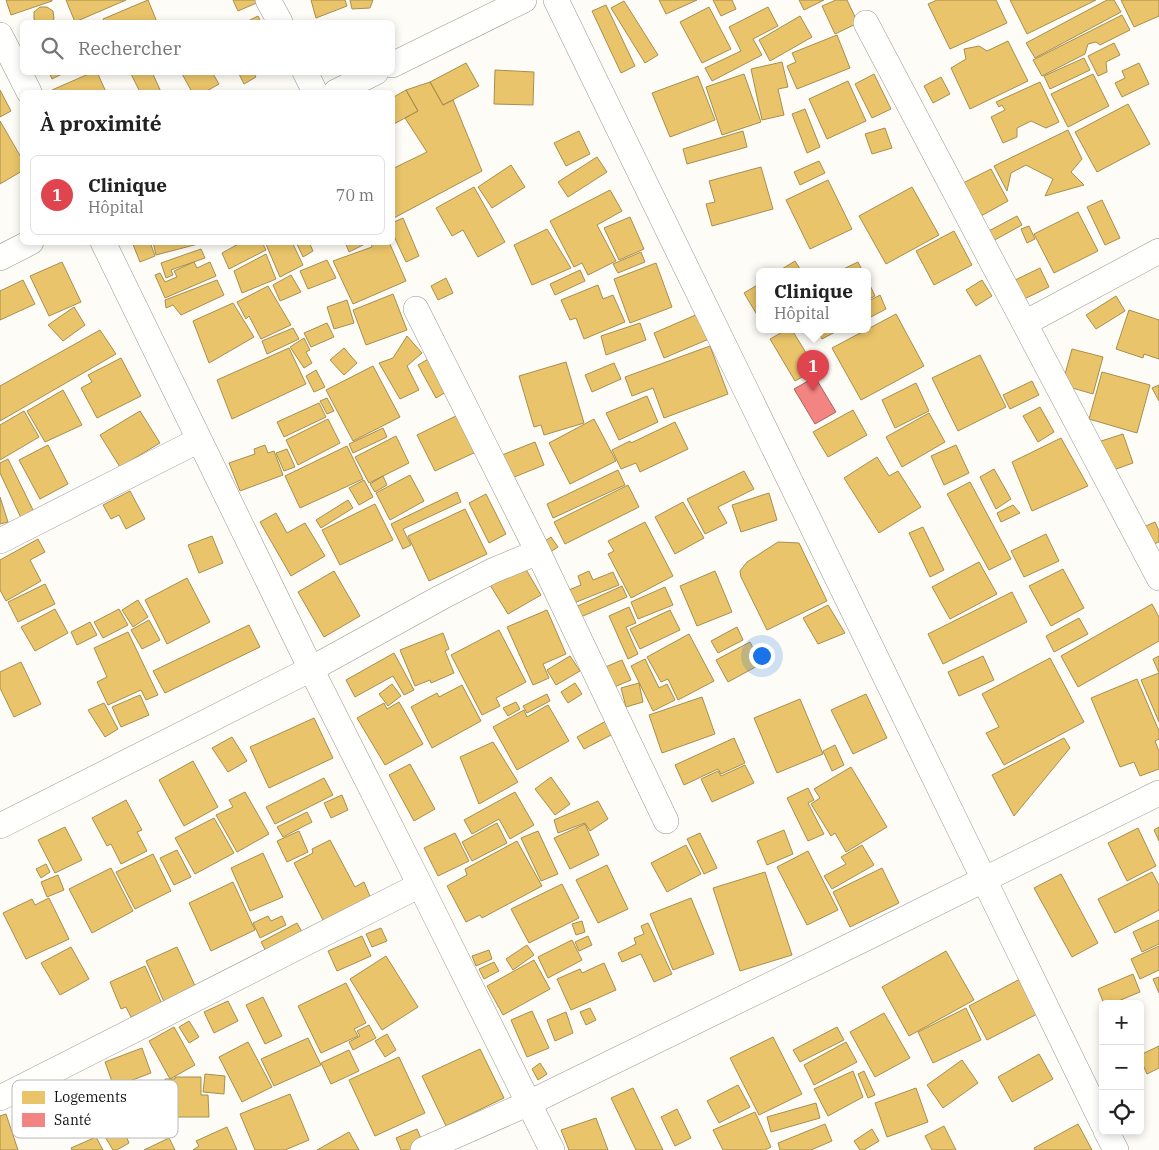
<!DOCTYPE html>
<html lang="fr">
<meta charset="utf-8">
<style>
:root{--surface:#fff;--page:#f6f6f6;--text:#222;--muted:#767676;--line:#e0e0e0;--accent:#646362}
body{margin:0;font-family:"IBM Plex Serif",serif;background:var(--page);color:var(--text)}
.controls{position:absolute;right:15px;bottom:15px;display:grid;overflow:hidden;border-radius:8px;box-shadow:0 2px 8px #0003}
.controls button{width:45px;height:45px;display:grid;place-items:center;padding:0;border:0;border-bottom:1px solid var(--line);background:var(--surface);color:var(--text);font:25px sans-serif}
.you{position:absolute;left:761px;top:655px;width:18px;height:18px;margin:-12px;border:4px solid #fff;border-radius:50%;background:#1a73e8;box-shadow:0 0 0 8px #1a73e833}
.badge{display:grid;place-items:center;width:32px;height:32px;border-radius:50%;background:var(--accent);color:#fff;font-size:16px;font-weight:700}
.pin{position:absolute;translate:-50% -41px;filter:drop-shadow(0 1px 2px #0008)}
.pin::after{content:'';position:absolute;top:26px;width:18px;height:15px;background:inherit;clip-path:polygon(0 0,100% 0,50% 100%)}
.popup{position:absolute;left:756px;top:268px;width:115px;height:65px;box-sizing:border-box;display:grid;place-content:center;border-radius:8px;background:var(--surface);filter:drop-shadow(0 1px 4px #0005);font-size:16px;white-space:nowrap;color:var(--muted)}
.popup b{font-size:19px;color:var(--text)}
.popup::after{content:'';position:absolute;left:50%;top:100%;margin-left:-10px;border:10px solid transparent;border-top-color:var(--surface)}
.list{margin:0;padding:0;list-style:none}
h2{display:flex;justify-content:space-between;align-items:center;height:65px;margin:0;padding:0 20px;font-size:21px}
h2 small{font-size:16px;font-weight:400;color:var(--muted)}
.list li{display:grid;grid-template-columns:32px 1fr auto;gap:15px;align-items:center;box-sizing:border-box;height:80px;margin:0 10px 10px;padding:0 10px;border:1px solid var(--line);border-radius:8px}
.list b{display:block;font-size:19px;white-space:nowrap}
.list p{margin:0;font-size:16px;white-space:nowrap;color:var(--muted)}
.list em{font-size:16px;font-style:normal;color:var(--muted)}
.icon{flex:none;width:28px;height:28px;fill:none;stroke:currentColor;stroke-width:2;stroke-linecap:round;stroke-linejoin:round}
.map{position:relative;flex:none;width:1159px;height:1150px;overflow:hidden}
.search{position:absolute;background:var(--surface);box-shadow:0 2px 8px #0003;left:20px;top:20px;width:375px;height:55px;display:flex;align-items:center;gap:12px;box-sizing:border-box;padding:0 18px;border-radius:8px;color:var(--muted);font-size:19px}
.panel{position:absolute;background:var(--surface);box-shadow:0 2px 8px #0003;left:20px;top:90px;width:375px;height:155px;border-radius:8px}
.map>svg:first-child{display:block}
</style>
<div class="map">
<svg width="1159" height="1150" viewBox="0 0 1159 1150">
<rect width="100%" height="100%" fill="#fdfcf7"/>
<path fill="#e9c46a" stroke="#a88e4f" d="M6 0H52V1L11 15Z
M66 0H126L75 22Z
M148 0 157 22H104L103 19Z
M233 0H260L261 1 238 11Z
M311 0H345L347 6 316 18Z
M350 0H373L370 8 352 9Z
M659 0H697L666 14Z
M713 0H732L736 9 721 16Z
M799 0H824L804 10Z
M836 0H847L858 23 835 34 822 6Z
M937 0H996L1007 23 950 49 928 4Z
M1010 0H1096L1027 34Z
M1107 0H1114L1121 12 1035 58 1026 43Z
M1121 0H1159V16L1134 27Z
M624 1 658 55 645 63 611 8Z
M606 5 635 66 621 73 592 11Z
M40 7H47L53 11 54 19 52 22H36L34 19V12Z
M709 7 731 49 702 63 680 22Z
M768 7 778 26 753 39 762 55 712 81 705 68 741 51 729 27Z
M1122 15 1130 30 1100 45 1096 42 1088 44 1085 54 1042 76 1033 60Z
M258 16 261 22H246Z
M800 16 812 37 770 61 759 40Z
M837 35 850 68 797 89 787 66 796 62 792 53Z
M1008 41 1028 81 970 109 951 68 966 59 964 49 979 46 987 51Z
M1114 43 1120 55 1106 62 1107 72 1098 76 1088 56Z
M1084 58 1090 70 1050 89 1044 76Z
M782 62 788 87 778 89 784 115 762 120 751 69Z
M466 63 479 86 443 105 430 82Z
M1139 63 1149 84 1122 97 1115 83 1125 78 1122 71Z
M495 70 534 72 533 105 494 104Z
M49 72H66L52 79Z
M93 72H97L106 92H53L52 90Z
M130 72H152L161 92H140Z
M181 72H212L219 84 205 92H192Z
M238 72H253L256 77 244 84Z
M744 74 761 122 722 135 706 87Z
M874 74 891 109 872 118 855 84Z
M1093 74 1109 106 1068 127 1051 94Z
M698 76 715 120 670 137 652 93Z
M941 77 950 94 933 103 924 86Z
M848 81 866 121 827 139 809 99Z
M430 82 443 105 453 100 482 171 392 219V169L427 152 405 118 418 111 406 90Z
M1040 82 1059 122 1046 128 1031 121 1017 128V137L1003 143 991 117 1005 110 1002 105 999 107 996 102Z
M0 90 11 111 0 117Z
M406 90 418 111 392 125V98Z
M1128 104 1150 144 1097 172 1075 132Z
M805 109 820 147 807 153 792 114Z
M0 121 22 159V171L0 184Z
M885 128 892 148 872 154 865 134Z
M1068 130 1082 159 1071 172 1084 185 1045 196 1053 179 1026 165 1011 173 1007 191 994 166Z
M579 131 590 154 566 166 554 143Z
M743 131 747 147 687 164 683 149Z
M597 157 607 172 568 197 558 182Z
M819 161 825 173 800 185 794 172Z
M511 165 525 187 492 208 478 187Z
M761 167 773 209 712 226 706 204 715 202 709 181Z
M991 169 1008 201 981 216 963 183Z
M828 180 852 229 810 249 786 200Z
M474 187 505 242 478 257 463 230 452 236 436 208Z
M912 187 939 235 886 264 859 216Z
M610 190 622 211 597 225 616 261 588 275 582 263 574 267 550 221Z
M1102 200 1120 238 1105 245 1087 207Z
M1078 212 1098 251 1054 273 1034 234Z
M1017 216 1022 225 991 242 985 233Z
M630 217 644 249 619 260 604 228Z
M403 218 419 256 406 262 392 232V223Z
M1029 226 1035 239 1027 243 1021 229Z
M547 229 571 268 532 285 514 245Z
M954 231 972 265 934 285 916 251Z
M132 242H150L155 256 140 262Z
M153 242H197L198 244 156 255Z
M242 242H262L266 250 229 269 222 253Z
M265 242H292L303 265 280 277Z
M296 242H309L313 251 303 257Z
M345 242H369L349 252Z
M371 242H389L406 281 353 304 333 261 372 247Z
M201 249 205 258 171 270 173 275 166 278 161 263Z
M641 252 645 262 618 273 613 264Z
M266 254 276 279 242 293 234 271Z
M327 260 336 278 308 289 300 271Z
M795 261 802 272H777Z
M62 262 81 302 49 316 30 276Z
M194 262 197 268 210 262 216 276 165 298 155 275 160 273 165 282 177 277 174 271Z
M858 262 863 272H837Z
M656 263 672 307 630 323 614 279Z
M1040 268 1049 287 1018 302 1009 283Z
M580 270 585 281 555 295 550 284Z
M291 275 301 292 280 301 273 285Z
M446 278 453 293 438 300 431 286Z
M867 279 875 296 867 300Z
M23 280 35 304 0 320V291Z
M217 280 224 295 181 315 173 305 166 308 165 300Z
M982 280 992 296 976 306 966 290Z
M759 284V318L744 293Z
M598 285 603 299 613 295 625 322 584 339 576 318 570 320 561 300Z
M268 286 291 325 261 339 249 316 246 319 237 302Z
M393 294 407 330 366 345 353 310Z
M880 295 886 309 867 319V302Z
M1116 296 1125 311 1096 329 1086 315Z
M347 300 354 323 334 329 327 307Z
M233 303 254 337 209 363 193 321Z
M74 307 85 325 63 341 48 325Z
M1129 310 1159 320V359L1144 354 1143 358 1116 349Z
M698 314 709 339 664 358 654 333Z
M896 314 924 366 861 400 832 348Z
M327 323 334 337 311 347 304 333Z
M640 323 646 340 606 355 601 336Z
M293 328 299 339 267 354 262 341Z
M100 330 116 354 0 421V386Z
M786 330H792L816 369 795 381 770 339Z
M817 330H834L835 332 822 339Z
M407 336 422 353 407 366 419 390 400 399 379 363 393 358Z
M304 338 310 350 306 352 312 363 304 368 290 347Z
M710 346 728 394 664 418 653 388 632 396 625 377Z
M289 348 306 384 232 419 217 380Z
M344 348 357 363 344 375 330 360Z
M1072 349 1103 357 1093 394 1062 385Z
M980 355 1006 407 958 431 932 378Z
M121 358 141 396 97 418 81 388 92 382 88 375Z
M430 358 448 391 436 398 418 365Z
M566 362 584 423 544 435 541 425 534 427 519 376Z
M614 363 621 379 592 392 585 375Z
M373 366 400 417 353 441 326 390Z
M316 370 325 387 314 392 306 376Z
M1102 372 1150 385 1137 433 1089 419Z
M1032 381 1039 395 1010 409 1003 395Z
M916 383 929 411 895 428 882 400Z
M1159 385V401L1152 388Z
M63 390 82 425 45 442 27 411Z
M647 396 658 422 619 440 606 413Z
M327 398 334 411 327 414 320 401Z
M319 403 326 417 284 437 277 422Z
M1040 407 1054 432 1038 442 1023 416Z
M853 410 867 435 828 457 813 432Z
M24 411 39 437 0 460V425Z
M140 411 160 443 120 467 100 435Z
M929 413 945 442 902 467 886 437Z
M460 414 478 451 435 471 417 435Z
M328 419 340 443 298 465 286 440Z
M594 419 616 461 570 484 549 443Z
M675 422 688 449 640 472 636 463 621 469 612 450 630 441 631 443Z
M383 428 387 437 353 453 349 444Z
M1123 434 1133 463 1105 473 1095 443Z
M396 436 409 463 369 483 355 457Z
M1061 438 1088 486 1032 511 1012 462Z
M535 442 544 465 507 480 497 457Z
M48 445 68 484 40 499 19 460Z
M265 445 268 453 274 451 283 475 240 491 229 463 255 454 254 449Z
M956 445 969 473 944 485 931 456Z
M347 446 363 479 300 508 285 476Z
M287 449 295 467 284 471 276 453Z
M877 457 889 476 898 471 921 507 879 533 844 478Z
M8 459 35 514 22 520 0 473V463Z
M994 469 1011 499 996 509 980 477Z
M618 470 625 485 553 518 547 504Z
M744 471 754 489 718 507 727 523 705 534 687 499Z
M410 475 424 501 390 520 376 493Z
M383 476 387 485 375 492 370 484Z
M364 480 373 497 359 505 349 488Z
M970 482 1011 559 989 570 947 494Z
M628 485 639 507 565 544 554 522Z
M130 491 145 519 126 529 119 515 111 519 103 505Z
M457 492 461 502 403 529 411 545 403 549 391 524Z
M769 493 777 520 741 532 732 505Z
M486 494 506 534 489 543 469 503Z
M0 497 8 522 0 524Z
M348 500 353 508 321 528 316 520Z
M683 502 704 538 675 554 655 517Z
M375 504 393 540 340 565 322 530Z
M1013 505 1020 513 1001 522 997 513Z
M465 509 487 554 429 581 408 536Z
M276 513 287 533 305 523 325 556 291 576 260 522Z
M645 522 673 576 631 598 608 554 614 551 608 541Z
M1155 522 1159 531V542L1146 547 1139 529Z
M923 527 944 570 930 577 909 533Z
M1046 534 1059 561 1024 577 1011 551Z
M212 536 223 563 199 573 188 545Z
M551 537 558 547 546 555 539 545Z
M38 539 45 552 30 560 41 581 6 601 0 590V560Z
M778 542 799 543 827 601 767 630 741 577 740 571 747 562Z
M979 562 997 594 950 619 932 587Z
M524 566 541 595 508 614 490 585Z
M1063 569 1084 608 1051 626 1029 586Z
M334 571 360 616 324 637 298 592Z
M589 571 593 580 613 572 619 585 569 605 564 592 581 585 578 576Z
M715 571 732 612 697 626 680 586Z
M187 578 210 622 167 644 145 600Z
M45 584 55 604 18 622 8 602Z
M622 586 627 597 576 619 571 609Z
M665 587 673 605 638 619 631 602Z
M1012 592 1027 622 943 664 928 634Z
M138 600 148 617 133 627 122 610Z
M1152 604 1159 617V641L1078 687 1061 656Z
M828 605 845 633 818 644 803 618Z
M629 607 636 623 626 627 638 654 628 659 609 616Z
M55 609 68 633 35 651 21 627Z
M119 609 128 625 103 638 94 622Z
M547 610 566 654 543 664 549 678 533 685 507 627Z
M670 610 680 630 640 649 630 629Z
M1079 618 1088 634 1054 652 1046 636Z
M149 620 160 640 142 649 131 630Z
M90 622 97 635 77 645 71 632Z
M249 625 260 647 165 693 153 671Z
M737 627 743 640 718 653 711 641Z
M499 630 526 682 496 698 500 706 482 715 451 655Z
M128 632 158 695 146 700 141 690 108 705 97 682 107 677 94 648Z
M443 633 449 649 445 651 454 673 431 683 430 680 415 686 400 650Z
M689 634 714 681 678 700 668 679 661 682 647 657Z
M750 642 761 664 728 682 716 660Z
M394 653 414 690 404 695 393 676 355 697 346 680Z
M570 656 580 671 556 685 547 670Z
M983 656 994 680 959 696 948 672Z
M1159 656V722L1141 680 1159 673 1153 659Z
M1050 658 1084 722 1004 765 986 733 999 727 982 694Z
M645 659 659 688 667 684 675 700 653 711 631 666Z
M622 660 631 680 612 688 603 668Z
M21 662 41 704 14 717 0 688V672Z
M1137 679 1159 731V739L1155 741 1159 751V769L1140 776 1134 762 1120 767 1091 698Z
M575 683 582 694 568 703 561 692Z
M639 683 643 702 626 707 621 688Z
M392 684 401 696 388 706 379 694Z
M462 685 481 721 432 748 411 707 437 693 439 697Z
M547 694 550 701 527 713 523 706Z
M866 694 887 738 853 754 831 710Z
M140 695 149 715 121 727 112 707Z
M702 697 715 734 662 753 649 715Z
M800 699 823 754 777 773 754 718Z
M399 702 423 744 385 765 357 718 384 703 387 709Z
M516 702 520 709 508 716 503 708Z
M104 703 118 729 105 737 88 710Z
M548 705 569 741 517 770 493 727 524 710 527 717Z
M314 718 333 758 269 788 250 747Z
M606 721 613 734 584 749 577 737Z
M232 737 247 761 228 772 212 748Z
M734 738 745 763 721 774 718 769 684 785 675 765Z
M1064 738 1070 748 1014 816 992 775Z
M493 742 518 782 479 804 460 757Z
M835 745 844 765 832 771 823 751Z
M193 761 218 807 184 826 159 780Z
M410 764 435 809 414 821 389 775Z
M745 765 754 783 712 802 701 779 718 771 721 776Z
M851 767 887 827 846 852 835 833 831 836 811 804 820 798 814 789Z
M551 777 570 804 555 815 535 789Z
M324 778 333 795 275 824 266 807Z
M808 788 814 800 808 803 824 834 808 841 787 798Z
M245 792 269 834 237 852 216 815 233 807 229 800Z
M515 792 534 825 510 839 499 819 472 834 464 820Z
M342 795 348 810 331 818 324 803Z
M126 800 142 830 137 832 147 851 121 864 111 844 107 846 92 818Z
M598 801 608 819 590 831 585 823 558 833 554 820Z
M307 812 312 822 283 837 277 827Z
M214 818 234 853 195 874 175 838Z
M497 823 507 843 472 861 462 842Z
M585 824 599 855 570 869 554 838Z
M65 827 82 860 55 873 38 840Z
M1159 827V841L1154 830Z
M1138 828 1156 866 1127 881 1108 843Z
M784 830 793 854 767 865 757 841Z
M299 831 308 852 287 862 277 841Z
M538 831 558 874 541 881 521 838Z
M455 833 469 861 438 876 424 848Z
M700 833 717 868 704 874 687 839Z
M330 840 355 887 364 882 372 901 325 924 294 863 313 853 312 849Z
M517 841 542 886 482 918 480 915 466 922 447 886 467 875 465 869Z
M686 845 701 874 667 892 651 863Z
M862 845 874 865 832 889 824 876 846 864 841 857Z
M177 850 191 877 174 885 160 858Z
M808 851 838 910 807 925 777 867Z
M263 853 283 897 250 911 231 868Z
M153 854 171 891 135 909 116 872Z
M46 864 50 872 41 878 36 869Z
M607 865 628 909 598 923 576 880Z
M111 868 133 911 92 933 69 889Z
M882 868 899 903 850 927 833 892Z
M765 872 792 955 740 971 713 888Z
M1152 872 1159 885V910L1115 933 1098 899Z
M1061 874 1098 943 1072 957 1034 888Z
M58 875 64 890 47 897 41 882Z
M233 882 255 930 211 951 189 903Z
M562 884 579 918 529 943 511 909Z
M49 898 69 939 26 959 3 913 32 899 35 905Z
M691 898 714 954 673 970 650 914Z
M268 916 271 921 282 916 286 925 260 938 253 923Z
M1159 920V944L1142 952 1133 932Z
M582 921 585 932 576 935 572 924Z
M297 923 306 939 269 957 261 942Z
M648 923 672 974 654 982 641 954 622 962 618 953 636 944 634 938 644 934 641 926Z
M381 928 387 941 372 947 366 934Z
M362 936 371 956 337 971 328 951Z
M588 936 592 945 579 951 575 942Z
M572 940 582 960 548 978 538 957Z
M527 945 534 955 513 970 506 959Z
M1159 946V970L1140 979 1131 959Z
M71 947 89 979 60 995 41 963Z
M177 947 197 990 165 1004 146 961Z
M489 950 492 959 476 966 472 956Z
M946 951 974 1000 909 1036 882 987Z
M386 956 418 1007 382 1030 350 979Z
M534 960 550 989 503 1015 487 986Z
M494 962 499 971 484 979 479 969Z
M604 963 616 990 571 1010 557 979 580 969 582 973Z
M145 966 162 1004 131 1017 126 1007 121 1009 110 982Z
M1133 974 1140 992 1111 1004H1104L1098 989Z
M1159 977V993L1153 979Z
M1022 978 1041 1012 987 1040 969 1006Z
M346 983 366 1023 354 1029 358 1036 321 1053 298 1006Z
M263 997 282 1036 265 1044 246 1005Z
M228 1001 238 1021 214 1033 204 1012Z
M590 1008 596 1020 586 1025 580 1012Z
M966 1008 981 1040 933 1063 918 1032Z
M532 1011 549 1048 527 1057 511 1020Z
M566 1012 573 1033 555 1041 547 1020Z
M884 1013 910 1058 875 1077 850 1032Z
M189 1021 199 1037 189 1043 179 1027Z
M369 1025 376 1038 353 1050 349 1042 360 1036 357 1031Z
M174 1027 195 1065 170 1079 149 1041Z
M837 1027 844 1040 800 1062 793 1050Z
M387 1034 396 1050 385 1057 375 1041Z
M773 1037 802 1094 759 1115 730 1058Z
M308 1038 321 1065 274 1086 261 1059Z
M248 1042 272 1087 242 1102 219 1057Z
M846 1042 857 1062 814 1085 804 1065Z
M1159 1046V1068L1147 1074 1140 1058V1055Z
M142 1048 151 1073 114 1087 105 1062Z
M480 1049 504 1098 446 1126 422 1076Z
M349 1050 359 1071 331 1084 321 1063Z
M1039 1054 1053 1079 1012 1102 998 1077Z
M399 1057 425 1113 375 1136 349 1080Z
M962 1060 978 1083 943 1108 927 1085Z
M540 1063 547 1074 538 1080 532 1069Z
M853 1071 863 1097 828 1116 814 1089Z
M864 1071 875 1095 868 1098 858 1074Z
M205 1074 225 1076 224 1094 203 1092Z
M175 1077H201V1095H208L209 1117H166L165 1079H175Z
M738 1085 750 1107 719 1123 707 1101Z
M143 1088 146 1118 120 1121 116 1091Z
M633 1088 663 1150H636L611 1098Z
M916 1088 928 1122 887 1137 875 1103Z
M290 1094 309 1140 285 1150H255L240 1114Z
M816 1103 820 1118 771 1132 767 1117Z
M677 1109 691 1138 675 1146 661 1117Z
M755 1112 771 1147 765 1150H723L713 1130Z
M6 1114 18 1150H0V1116Z
M596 1118 608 1150H569L561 1130Z
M170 1119 176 1133 165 1138 159 1124Z
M120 1121 129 1143 117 1150H113L99 1127Z
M825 1124 832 1141 811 1150H780L778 1143Z
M1078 1124 1092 1150H1035L1034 1148Z
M944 1126 956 1150H932L925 1136Z
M227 1127 237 1150H193L199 1146 196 1141Z
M417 1129 424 1146 415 1150H401L396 1138Z
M872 1129 879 1141 864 1150H860L854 1141Z
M349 1132 359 1150H317Z
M96 1137 103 1150H72L71 1148Z
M169 1138 175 1150H144Z"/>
<path fill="#f28482" stroke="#ae6260" d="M815 377 836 412 815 424 794 389Z"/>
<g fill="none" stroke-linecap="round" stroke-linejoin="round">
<g stroke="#979795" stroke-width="26">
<path id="minor" d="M268 0 280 22
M556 0 1103 1124
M866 23 1159 578
M0 35 29 92
M392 65 524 0
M305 72 315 92
M336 92 376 72
M103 242 311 669 420 885 552 1150
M0 258 31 242
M416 309 538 552 666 821
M1025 323 1159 251
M0 541 199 440
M0 826 311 669 440 598 492 571 538 552
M0 1098 420 885
M1106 1131 1116 1150
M423 1150 529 1103 860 941 1159 793"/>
</g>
<use href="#minor" stroke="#fffffe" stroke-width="25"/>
</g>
<rect x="12" y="1080" width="166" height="58" rx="8" fill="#fff" stroke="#b8b8b8" stroke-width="1"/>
<rect x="22" y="1091" width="23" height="13" fill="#e9c46a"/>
<rect x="22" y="1113" width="23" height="14" fill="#f28482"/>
<g font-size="14" fill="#111">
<text x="54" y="1102">Logements</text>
<text x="54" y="1125">Santé</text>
</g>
</svg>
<div class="controls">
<button>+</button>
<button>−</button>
<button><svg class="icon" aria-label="locate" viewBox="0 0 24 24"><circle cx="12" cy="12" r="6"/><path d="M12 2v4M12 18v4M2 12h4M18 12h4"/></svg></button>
</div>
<div class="you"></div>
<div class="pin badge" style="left:813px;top:391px;background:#e0444e">1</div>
<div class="popup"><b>Clinique</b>Hôpital</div>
<div class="search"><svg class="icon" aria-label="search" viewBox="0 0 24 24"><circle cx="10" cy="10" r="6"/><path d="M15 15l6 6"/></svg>Rechercher</div>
<section class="panel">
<h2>À proximité<small></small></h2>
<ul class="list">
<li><span class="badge" style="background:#e0444e">1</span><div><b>Clinique</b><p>Hôpital</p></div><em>70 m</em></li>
</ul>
</section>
</div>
